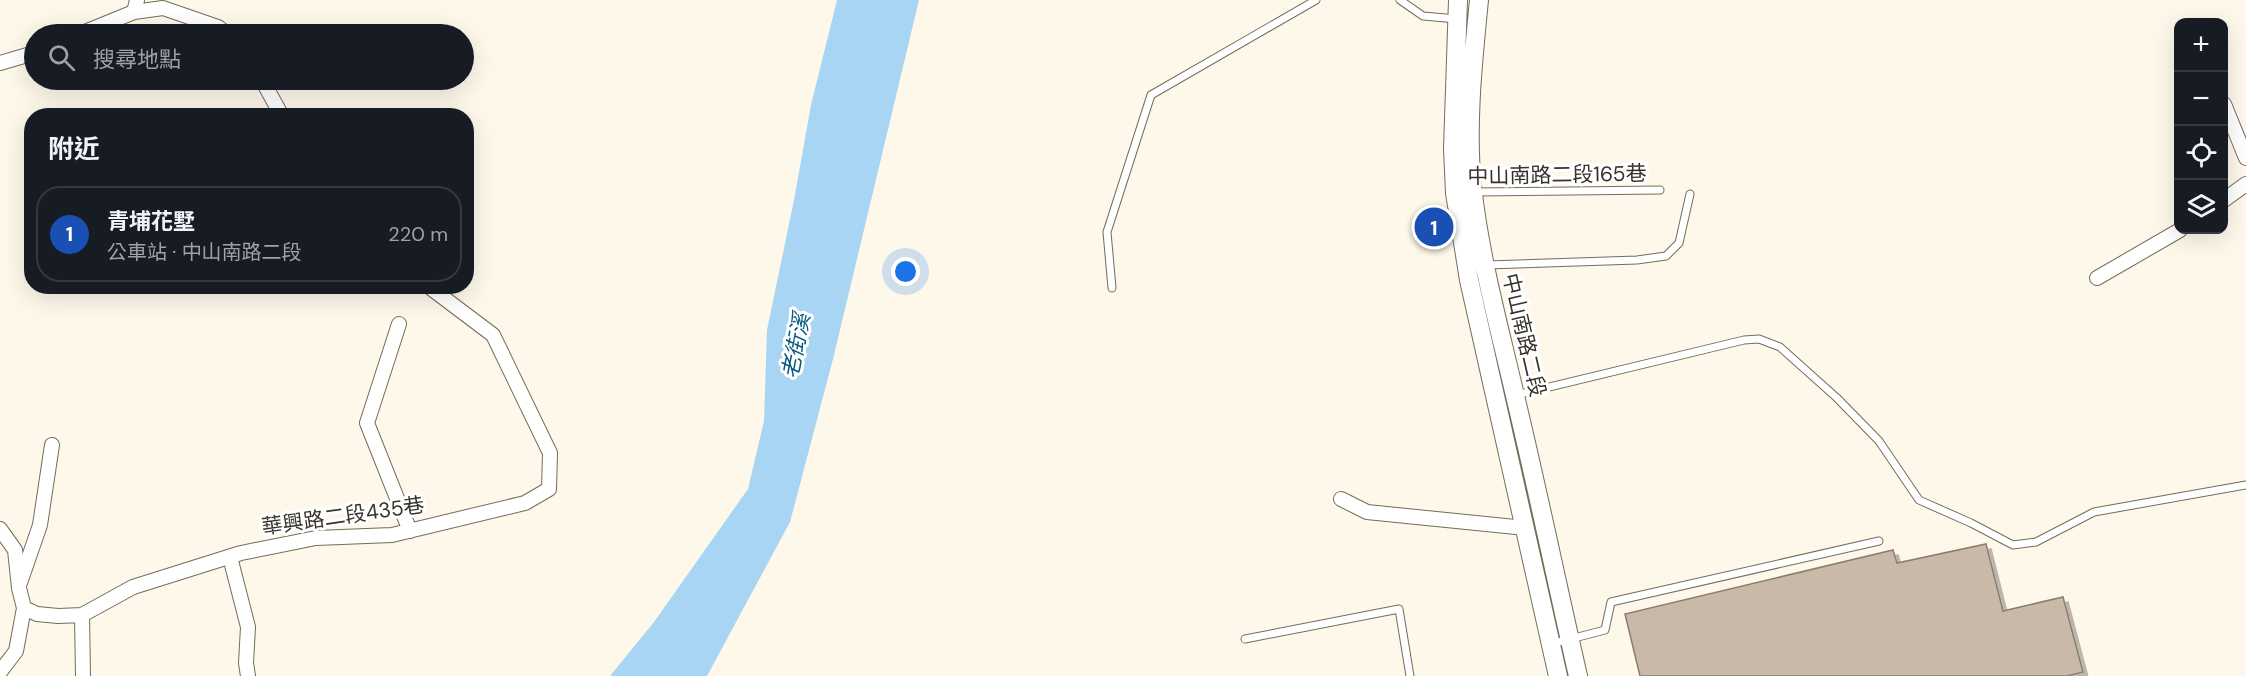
<!DOCTYPE html>
<html lang="zh-TW">
<meta charset="utf-8">
<style>
:root{--surface:#171b24;--page:#20242c;--text:#f1f3f6;--muted:#9ea1a6;--line:#363941;--accent:#2563eb}
body{margin:0;font-family:"DM Sans","Noto Sans TC",sans-serif;background:var(--page);color:var(--text)}
.controls{position:absolute;right:18px;top:18px;display:grid;overflow:hidden;border-radius:12px;box-shadow:0 6px 24px #0002}
.controls button{width:54px;height:54px;display:grid;place-items:center;padding:0;border:0;border-bottom:2px solid var(--line);background:var(--surface);color:var(--text);font:30px sans-serif}
.you{position:absolute;left:906px;top:272px;width:21px;height:21px;margin:-15px;border:4px solid #fff;border-radius:50%;background:#1a73e8;box-shadow:0 0 0 9px #1a73e833}
.badge{display:grid;place-items:center;width:39px;height:39px;border-radius:50%;background:var(--accent);color:#fff;font-size:20px;font-weight:700}
.pin{position:absolute;translate:-50% -50%;border:3px solid #fff;box-shadow:0 2px 6px #0006}
.list{margin:0;padding:0;list-style:none}
h2{display:flex;justify-content:space-between;align-items:center;height:78px;margin:0;padding:0 24px;font-size:26px}
h2 small{font-size:20px;font-weight:400;color:var(--muted)}
.list li{display:grid;grid-template-columns:39px 1fr auto;gap:18px;align-items:center;box-sizing:border-box;height:96px;margin:0 12px 12px;padding:0 12px;border:2px solid var(--line);border-radius:24px}
.list b{display:block;font-size:22px;white-space:nowrap}
.list p{margin:0;font-size:20px;white-space:nowrap;color:var(--muted)}
.list em{font-size:20px;font-style:normal;color:var(--muted)}
.icon{flex:none;width:33px;height:33px;fill:none;stroke:currentColor;stroke-width:2;stroke-linecap:round;stroke-linejoin:round}
.map{position:relative;flex:none;width:2246px;height:676px;overflow:hidden}
.search{position:absolute;background:var(--surface);box-shadow:0 6px 24px #0002;left:24px;top:24px;width:450px;height:66px;display:flex;align-items:center;gap:15px;box-sizing:border-box;padding:0 21px;border-radius:33px;color:var(--muted);font-size:22px}
.panel{position:absolute;background:var(--surface);box-shadow:0 6px 24px #0002;left:24px;top:108px;width:450px;height:186px;border-radius:24px}
.map>svg:first-child{display:block}
</style>
<div class="map">
<svg width="2246" height="676" viewBox="0 0 2246 676">
<defs>
<filter id="shadow"><feDropShadow dx="5" dy="5" stdDeviation="0" flood-color="#0004"/></filter>
</defs>
<rect width="100%" height="100%" fill="#fef8eb"/>
<path fill="#a7d5f3" d="M837 0H919L833 359 790 522 707 676H610L654 622 748 489 764 421 767 330 794 200 811 105Z"/>
<path fill="#c9b9a9" stroke="#8c7d6d" stroke-width="1.5" filter="url(#shadow)" d="M1986 544 2003 611 2063 597 2083 672 2067 676H1640L1625 614 1893 550 1897 563Z"/>
<g fill="none" stroke-linecap="round" stroke-linejoin="round">
<g stroke="#756c5a" stroke-width="9">
<path id="service" d="M1400 0 1423 16 1457 19
M1475 192 1660 190
M1487 265 1637 260 1666 256 1679 243 1690 194
M1112 288 1107 232 1151 95 1316 0
M1516 395 1744 340 1759 339 1780 347 1837 398 1879 441 1919 500 1971 523 2013 545 2036 542 2094 512 2246 485
M1245 639 1399 609 1410 676
M1551 644 1605 630 1611 602 1879 541"/>
</g>
<g stroke="#756c5a" stroke-width="16">
<path id="minor" d="M134 12 163 8 218 27 227 34
M80 34 134 12 137 0
M0 63 34 53
M262 80 282 116
M2224 104 2246 158
M2224 200 2246 184
M2097 278 2180 230
M399 324 367 423 410 531
M1341 499 1367 512 1526 528
M0 529 15 550 19 588 24 608 37 614 58 616 82 615 133 587 241 553 316 538 392 535 525 503 549 489 550 453 493 335 428 286
M230 557 248 627 246 663 248 676
M20 583 40 525 52 445
M82 615 83 676
M0 672 16 651 24 608"/>
</g>
<g stroke="#756c5a" stroke-width="20">
<path id="secondary" d="M1458 0 1453 149 1455 193 1469 280 1558 676
M1479 0C1473 61 1466 125 1472 186 1480 259 1500 330 1516 400 1538 492 1557 584 1578 676"/>
</g>
<use href="#service" stroke="#fff" stroke-width="7"/>
<use href="#minor" stroke="#fff" stroke-width="14"/>
<use href="#secondary" stroke="#fff" stroke-width="18"/>
</g>
<g text-anchor="middle" dominant-baseline="central" stroke-width="6" stroke-linejoin="round" paint-order="stroke">
<g font-size="21" fill="#37332c" stroke="#fff">
<text transform="translate(1557 175) rotate(-1)">中山南路二段165巷</text>
<text transform="translate(1524 335) rotate(77)">中山南路二段</text>
<text transform="translate(343 516) rotate(-8)">華興路二段435巷</text>
</g>
<g font-size="22" font-style="italic" fill="#05597e" stroke="#fff">
<text transform="translate(796 346) rotate(-79)">老街溪</text>
</g>
</g>
</svg>
<div class="controls">
<button>+</button>
<button>−</button>
<button><svg class="icon" aria-label="locate" viewBox="0 0 24 24"><circle cx="12" cy="12" r="6"/><path d="M12 2v4M12 18v4M2 12h4M18 12h4"/></svg></button>
<button><svg class="icon" aria-label="layers" viewBox="0 0 24 24"><path d="M12 4l9 5-9 5-9-5zM3 14l9 5 9-5"/></svg></button>
</div>
<div class="you"></div>
<div class="pin badge" style="left:1434px;top:227px;background:#1a4fb4">1</div>
<div class="search"><svg class="icon" aria-label="search" viewBox="0 0 24 24"><circle cx="10" cy="10" r="6"/><path d="M15 15l6 6"/></svg>搜尋地點</div>
<section class="panel">
<h2>附近<small></small></h2>
<ul class="list">
<li><span class="badge" style="background:#1a4fb4">1</span><div><b>青埔花墅</b><p>公車站 · 中山南路二段</p></div><em>220 m</em></li>
</ul>
</section>
</div>
